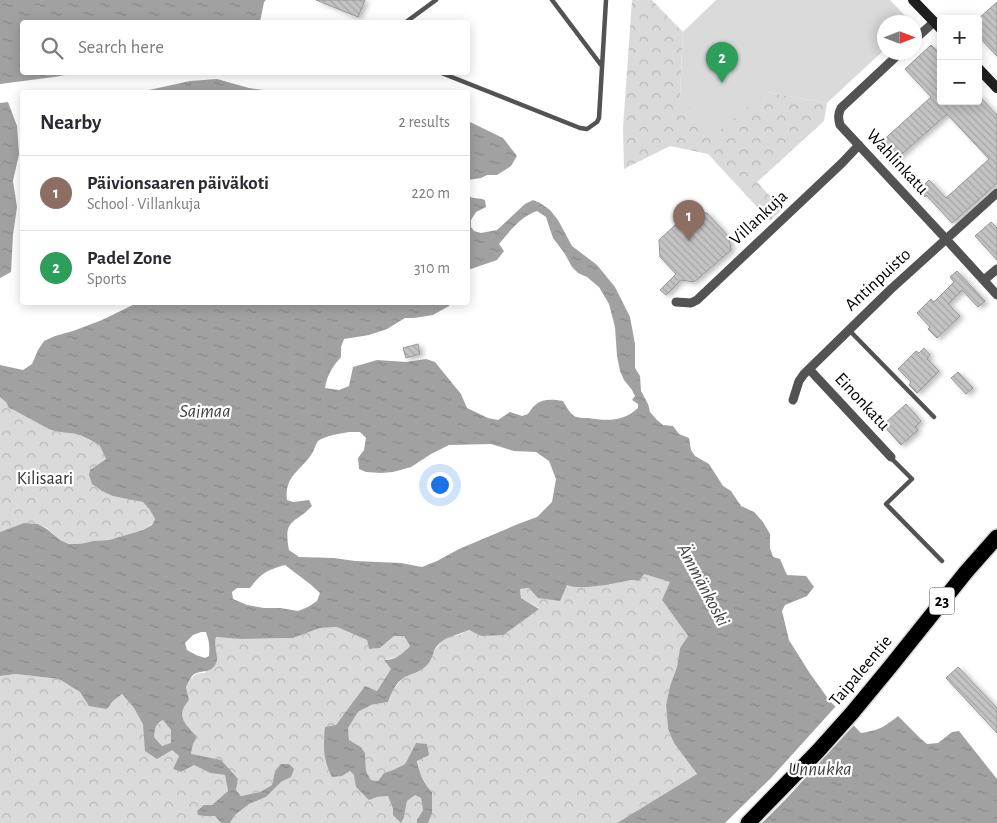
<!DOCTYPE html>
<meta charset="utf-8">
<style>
:root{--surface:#fff;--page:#f2f2f3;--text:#2b2b33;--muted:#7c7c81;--line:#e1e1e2;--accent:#0b8043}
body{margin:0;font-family:"Alegreya Sans",sans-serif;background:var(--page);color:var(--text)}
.controls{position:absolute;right:15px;top:15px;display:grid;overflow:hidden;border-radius:5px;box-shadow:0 2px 12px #0003}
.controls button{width:45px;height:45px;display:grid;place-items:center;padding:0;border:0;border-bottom:1px solid var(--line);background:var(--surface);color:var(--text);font:25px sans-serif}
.compass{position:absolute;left:877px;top:15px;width:45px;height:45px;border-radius:50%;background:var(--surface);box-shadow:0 2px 12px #0003;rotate:90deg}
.you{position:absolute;left:439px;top:484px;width:18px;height:18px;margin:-12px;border:4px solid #fff;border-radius:50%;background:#1a73e8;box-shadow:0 0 0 8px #1a73e833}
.badge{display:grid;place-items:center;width:32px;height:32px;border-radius:50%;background:var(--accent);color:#fff;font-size:16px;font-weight:700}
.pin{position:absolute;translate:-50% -41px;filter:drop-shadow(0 1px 2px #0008)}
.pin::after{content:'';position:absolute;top:26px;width:18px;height:15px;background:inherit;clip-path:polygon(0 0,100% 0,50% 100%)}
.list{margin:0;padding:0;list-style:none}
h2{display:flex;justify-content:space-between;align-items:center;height:65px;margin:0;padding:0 20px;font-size:21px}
h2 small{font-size:16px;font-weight:400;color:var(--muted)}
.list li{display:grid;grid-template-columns:32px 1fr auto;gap:15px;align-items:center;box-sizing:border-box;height:75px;padding:0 20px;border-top:1px solid var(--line)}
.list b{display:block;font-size:19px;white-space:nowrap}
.list p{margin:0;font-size:16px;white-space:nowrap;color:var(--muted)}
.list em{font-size:16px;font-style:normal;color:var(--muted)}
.icon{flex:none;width:28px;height:28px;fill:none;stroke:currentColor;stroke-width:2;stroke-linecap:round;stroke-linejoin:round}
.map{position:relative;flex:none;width:997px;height:823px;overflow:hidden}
.search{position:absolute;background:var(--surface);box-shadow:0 2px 12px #0003;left:20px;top:20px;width:450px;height:55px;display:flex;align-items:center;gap:12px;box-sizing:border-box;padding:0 18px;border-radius:5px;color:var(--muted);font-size:19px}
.panel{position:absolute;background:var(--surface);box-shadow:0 2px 12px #0003;left:20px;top:90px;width:450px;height:215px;border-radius:5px}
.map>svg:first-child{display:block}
</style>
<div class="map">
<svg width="997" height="823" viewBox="0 0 997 823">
<defs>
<pattern id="forest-crowns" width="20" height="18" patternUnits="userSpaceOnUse" patternTransform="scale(1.25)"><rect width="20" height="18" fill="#dadada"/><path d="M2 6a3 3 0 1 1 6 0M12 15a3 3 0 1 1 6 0" fill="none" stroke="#b9b9b9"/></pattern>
<pattern id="water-ripples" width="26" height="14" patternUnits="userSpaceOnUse" patternTransform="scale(1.25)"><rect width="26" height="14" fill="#a1a1a1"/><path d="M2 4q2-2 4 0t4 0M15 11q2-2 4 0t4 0" fill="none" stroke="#898989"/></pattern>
<pattern id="building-back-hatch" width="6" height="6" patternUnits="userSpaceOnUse" patternTransform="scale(1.25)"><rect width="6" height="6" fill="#c3c3c3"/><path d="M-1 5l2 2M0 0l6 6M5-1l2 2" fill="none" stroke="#a6a6a6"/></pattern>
<filter id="shadow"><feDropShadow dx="3.5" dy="2" stdDeviation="2.5" flood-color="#0004"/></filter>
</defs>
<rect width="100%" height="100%" fill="#fff"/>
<path fill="url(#forest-crowns)" d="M632 0H652L683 32 680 96 766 92 827 103 824 121 757 182 782 209 770 221 708 154 670 146 624 169 623 128Z
M0 396 15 409 77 434 99 445 104 452 106 459 90 470 89 475 131 499 143 502 150 509 155 519 152 524 143 530 109 540 93 541 80 544H70L60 540 47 528 38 524 25 523 0 532Z
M644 574 671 582 662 600 688 636 680 648 677 667 670 686 666 705 668 729 674 743 697 774 617 823H428L432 814V792C418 778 418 763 416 743L405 764 393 770 384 773 378 781 371 780 366 771 365 753 361 747 349 740 348 728 358 712 371 705 388 702 391 692 403 678 418 672 442 641 449 636 459 635 469 630 481 636 539 608 521 598 520 589 567 585 588 587 632 580 639 581Z
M337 627 367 640 369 649 380 648 394 636H404L410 646 400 656 384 660 391 669 377 691 365 687 336 725 342 776 350 771 377 797 388 796 393 809 404 817 407 801 415 795 421 798 423 810 417 820V823H230L235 815 249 804 266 797 281 782 291 777 275 771 272 785 260 792 241 796 236 790 238 779 191 754 193 744 197 737C185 723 175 717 189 700L186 687C191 678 194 672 205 673L216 637 240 639 293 638 320 628Z
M16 674 59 679 107 709 113 701 122 694 134 708 144 724 146 751 172 750 179 756 173 769 181 772 194 765 210 773 225 775 228 791 212 805H204L205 816H215L221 823H0V676Z
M163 720 171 730V744L162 746 154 737C155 728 155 725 163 720Z"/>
<path fill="#dadada" d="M716 0H890L911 22H884V50L827 103 766 92 713 136 680 96 683 32Z"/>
<path fill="url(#water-ripples)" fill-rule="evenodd" d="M0 0H266L264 2 260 22H22V72L76 73 54 77 0 84Z
M217 79 249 88 280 92H140L190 81Z
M8 102 17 126 19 154 13 181 17 207 13 235 11 272 0 278V103Z
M468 121 503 138 517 156 511 166 497 175H487L481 178 468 180Z
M468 195C473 200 479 197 485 200L486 207 476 212 471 220V227L474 231 481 233 497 230 525 204 533 200 540 203 550 210 558 220 572 246 597 265 615 287 630 317 635 344V368L640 376 641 391 648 404 650 412 657 420 663 425 673 426 679 434 689 438 691 450 695 456 709 464 723 486 731 491 741 506 754 512 763 522 770 534V548L773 557 780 559 787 575 806 576 814 587 807 596 785 605 782 611 789 640 809 672 829 700 861 733C879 730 883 728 898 716L920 738 927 744 938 743 952 732 959 731 997 779V823H617L697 774 674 743 668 729 666 705 670 686 677 667 680 648 688 636 662 600 670 582 644 574 639 581 632 580C614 583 583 591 567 585L560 601 538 598 529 588 520 589 521 598 539 609 503 635 481 636 469 630C456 636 443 636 435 649 432 655 431 662 426 666 420 672 412 674 405 677 396 682 391 693 388 702L371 705 358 712 348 728 349 740 361 747 365 753 366 771 371 780 378 781 384 773 393 770 405 764 416 743 427 744 429 755 417 761C420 774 423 783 432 792V814L428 823H417V820L423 810 421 798 415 795 407 801 404 817 401 823 393 815V809L388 796 377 797 369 800 356 787 354 775 350 771 342 776 332 777C323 759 323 748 325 727L336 725 365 686 377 691 391 669 384 660C396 660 402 654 410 646L404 636H394L380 648 369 649 367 640 337 627 320 628 293 638 240 639 216 637C213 647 218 653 217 660 213 676 199 668 192 676 190 679 188 683 186 687L189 700C175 717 185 723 197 737L193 744 191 754 221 760 238 779 236 790 241 796 260 792 272 785 275 771 281 764H289L294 769 291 777 281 782 266 797 249 804 235 815 230 823H221L215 816H205L198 815 197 811 204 805H212L228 791 225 775 210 773 194 765 181 772 173 769 179 756 172 750 157 759 145 751 143 724 134 708 122 694 113 701 107 709 89 706 80 692 59 679 16 674 0 676V532L24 523 38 524 47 529 60 540 69 544H80L93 541 109 540 143 530 152 525 155 519 150 510 143 502 113 496 102 491 92 484 89 475 90 470 106 459 101 448 99 445C90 440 79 433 69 433 62 432 56 432 49 429L14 410 9 408 6 402 0 397V365L23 370 32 364 38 350 44 341 55 336 73 331 102 320 137 303 451 302 449 306 433 315 414 318H405L387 329 369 335 344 339 341 347V357C333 366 327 375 325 388L339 390 349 386 353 367 377 360 406 362 426 359 435 362 461 394 467 408 488 418 498 420 510 412 522 416 528 414C537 399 546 398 563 401 566 406 570 414 576 417 579 418 585 418 588 418 607 421 623 422 638 408V404L632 400 635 396 632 390 624 380 620 371 617 356 615 327 609 304 599 287 587 277 578 273 572 267 565 254 553 238 546 217 537 211C520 217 510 231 499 244L504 251 497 260 468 270ZM349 432H360L366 438 364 450 358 458 359 469 366 472 381 473 393 472 411 467 431 454 449 445 491 444 514 451 536 452 549 461 556 479 552 502 537 517 518 524 459 549 437 561 422 567 401 563 355 561 334 558 299 557 289 550C283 518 294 525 312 506L309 500 293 502 287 500C284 477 300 471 311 455 314 451 315 445 318 441 324 436 342 433 349 432ZM285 565 310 584 320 593 317 601 308 607 298 611 280 608H264L247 605 233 599 232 592 237 588H250C261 573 267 570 285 565ZM201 632H206C209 640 210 647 209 656L205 658 196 655 187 650 185 643 193 635ZM163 720 171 730V743L162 746 154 737C155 729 155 724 163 720Z"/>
<path fill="#fff" d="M837 705 855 724 786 799 762 823H725L771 778Z"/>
<path fill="url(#building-back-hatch)" stroke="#979797" filter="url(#shadow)" d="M316 0H365L358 17Z
M997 2V56L978 36V19Z
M931 45 941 55V101H978V95L997 115V183L952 223 926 195 925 197 919 190 929 180 946 198 989 159 947 114 894 161 879 144 931 97 905 69Z
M689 212 707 213 729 237 731 250 694 282 681 280 666 295 660 290 676 274 660 257 659 240Z
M991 222 997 228V260L975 236Z
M957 271 985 301 978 307 962 290 948 304 960 316 937 338 928 329 930 327 917 313 931 299 934 302 954 282 950 277Z
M418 344 420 354 406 358 403 348Z
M924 348 930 355 927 359 939 371 917 393 909 385 911 382 898 369 916 351 919 353Z
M958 372 973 388 966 394 951 378Z
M906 404 921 421 915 427 918 430 901 445 883 425Z
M958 667 997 708V733L946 678Z"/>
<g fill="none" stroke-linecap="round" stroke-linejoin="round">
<g stroke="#dbdbdb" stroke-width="18">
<path id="highway" d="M748 823 818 751 852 713 890 667 966 572 997 537"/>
</g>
<path stroke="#535353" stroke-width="4.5" d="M552 0 601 65
M406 22 436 0
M439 72 580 128 587 129 597 122 599 118 606 0
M849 330 934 417
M891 458 912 479 886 504 942 561"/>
<path stroke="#535353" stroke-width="9" d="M914 40 934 22
M901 52 841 108C838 114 838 118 840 125L946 239 997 295
M984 280 997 269
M676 302 691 303 697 300 842 163 859 145
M809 369 891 457
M793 400 799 381 804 374 891 289 997 193"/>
<path stroke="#202020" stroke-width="10" d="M913 0 941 29
M978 68 997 88"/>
<use href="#highway" stroke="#000" stroke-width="15"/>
</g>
<g text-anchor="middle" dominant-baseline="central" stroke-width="4.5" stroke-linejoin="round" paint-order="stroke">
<rect fill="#fff" stroke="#4c4c4c" stroke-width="1" x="929.5" y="587.5" width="25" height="27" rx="4"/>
<g font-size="16" font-weight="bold" fill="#000">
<text x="942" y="601">23</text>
</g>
<g font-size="18" fill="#000" stroke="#fff">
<text transform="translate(897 162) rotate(47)">Wahlinkatu</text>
<text transform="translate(759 218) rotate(-43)">Villankuja</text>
<text transform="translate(878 280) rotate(-43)">Antinpuisto</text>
<text transform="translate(862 402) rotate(47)">Einonkatu</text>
<text transform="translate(861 671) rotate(-50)">Taipaleentie</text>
</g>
<g font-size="18" fill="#313131" stroke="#fff">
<text x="45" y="479">Kilisaari</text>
</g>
<g font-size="19" font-style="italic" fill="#424242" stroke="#fff">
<text x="205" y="411">Saimaa</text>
<text transform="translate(703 585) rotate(62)">Ämmänkoski</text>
<text x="820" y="769">Unnukka</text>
</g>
</g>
</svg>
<div class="controls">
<button>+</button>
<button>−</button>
</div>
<svg class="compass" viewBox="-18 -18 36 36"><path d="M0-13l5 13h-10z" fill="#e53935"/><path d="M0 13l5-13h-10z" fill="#7c7c81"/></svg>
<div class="you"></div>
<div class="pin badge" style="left:689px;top:241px;background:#8d6e63">1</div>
<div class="pin badge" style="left:722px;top:83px;background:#2e9e5b">2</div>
<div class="search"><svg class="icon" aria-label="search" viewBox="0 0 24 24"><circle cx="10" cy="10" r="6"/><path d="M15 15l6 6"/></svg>Search here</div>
<section class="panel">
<h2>Nearby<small>2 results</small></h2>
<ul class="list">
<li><span class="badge" style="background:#8d6e63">1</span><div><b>Päivionsaaren päiväkoti</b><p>School · Villankuja</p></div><em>220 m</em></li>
<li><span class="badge" style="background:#2e9e5b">2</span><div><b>Padel Zone</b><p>Sports</p></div><em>310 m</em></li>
</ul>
</section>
</div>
